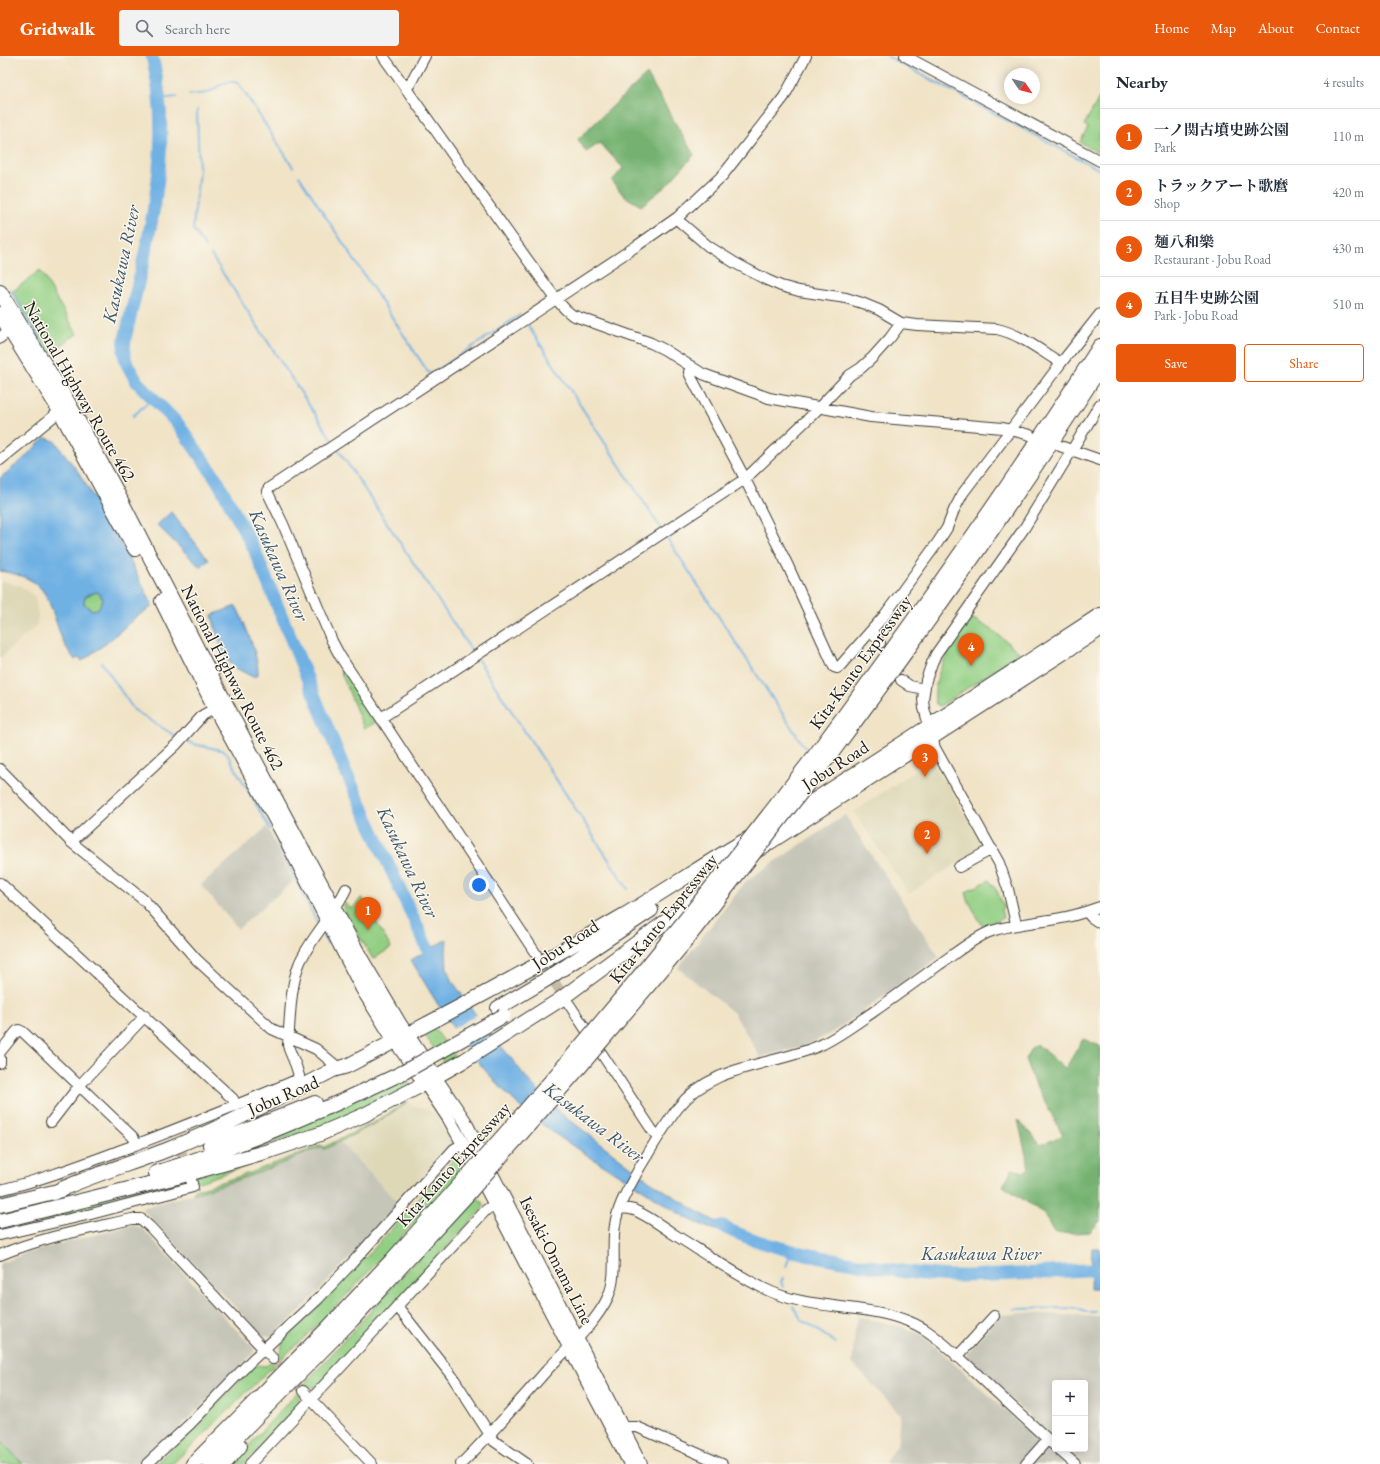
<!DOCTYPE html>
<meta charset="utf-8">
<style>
:root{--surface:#fff;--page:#f2f2f3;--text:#1f2937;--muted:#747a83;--line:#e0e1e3;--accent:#ea580c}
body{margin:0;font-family:"EB Garamond","Noto Serif JP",serif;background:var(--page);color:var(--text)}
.controls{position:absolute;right:12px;bottom:12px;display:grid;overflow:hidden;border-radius:4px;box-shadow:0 2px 10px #0003}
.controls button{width:36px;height:36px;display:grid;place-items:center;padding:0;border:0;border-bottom:1px solid var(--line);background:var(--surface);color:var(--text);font:20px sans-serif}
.compass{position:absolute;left:1004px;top:12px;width:36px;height:36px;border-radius:50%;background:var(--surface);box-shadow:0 2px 10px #0003;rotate:125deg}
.you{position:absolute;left:479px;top:829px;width:14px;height:14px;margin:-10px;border:3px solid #fff;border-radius:50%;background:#1a73e8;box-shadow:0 0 0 6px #1a73e833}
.badge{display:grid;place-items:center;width:26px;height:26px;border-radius:50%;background:var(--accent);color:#fff;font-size:13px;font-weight:700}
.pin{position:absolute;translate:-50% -33px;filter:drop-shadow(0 1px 2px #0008)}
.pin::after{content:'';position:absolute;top:21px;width:14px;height:12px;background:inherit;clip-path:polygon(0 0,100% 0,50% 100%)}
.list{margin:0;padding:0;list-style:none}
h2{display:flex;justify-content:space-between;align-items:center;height:52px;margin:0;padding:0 16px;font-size:17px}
h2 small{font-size:13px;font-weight:400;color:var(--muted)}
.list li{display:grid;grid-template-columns:26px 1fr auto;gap:12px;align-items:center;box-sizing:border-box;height:56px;padding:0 16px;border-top:1px solid var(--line)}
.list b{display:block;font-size:15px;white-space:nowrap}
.list p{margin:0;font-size:13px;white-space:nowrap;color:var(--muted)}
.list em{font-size:13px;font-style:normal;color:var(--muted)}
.actions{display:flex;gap:8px;padding:12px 16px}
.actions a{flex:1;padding:9px 0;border:1px solid var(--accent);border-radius:4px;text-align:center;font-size:14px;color:var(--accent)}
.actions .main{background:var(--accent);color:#fff}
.icon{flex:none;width:22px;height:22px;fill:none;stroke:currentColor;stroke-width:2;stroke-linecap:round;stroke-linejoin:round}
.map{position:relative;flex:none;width:1100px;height:1408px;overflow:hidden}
header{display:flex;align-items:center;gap:24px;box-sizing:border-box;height:56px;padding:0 20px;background:var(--accent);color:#fff}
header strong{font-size:19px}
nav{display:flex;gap:22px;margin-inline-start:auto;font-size:14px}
.search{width:280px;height:36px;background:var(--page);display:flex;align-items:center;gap:10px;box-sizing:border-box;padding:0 14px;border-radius:4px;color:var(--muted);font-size:15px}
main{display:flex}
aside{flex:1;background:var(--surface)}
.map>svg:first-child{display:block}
</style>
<header>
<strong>Gridwalk</strong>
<div class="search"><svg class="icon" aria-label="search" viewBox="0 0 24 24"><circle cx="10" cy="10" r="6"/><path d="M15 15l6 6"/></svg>Search here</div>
<nav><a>Home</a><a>Map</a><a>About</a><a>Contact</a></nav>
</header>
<main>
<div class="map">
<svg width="1100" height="1408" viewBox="0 0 1100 1408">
<rect width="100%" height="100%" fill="#fbf7ec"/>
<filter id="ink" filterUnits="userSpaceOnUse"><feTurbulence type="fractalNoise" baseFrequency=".025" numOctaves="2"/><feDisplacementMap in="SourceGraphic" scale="8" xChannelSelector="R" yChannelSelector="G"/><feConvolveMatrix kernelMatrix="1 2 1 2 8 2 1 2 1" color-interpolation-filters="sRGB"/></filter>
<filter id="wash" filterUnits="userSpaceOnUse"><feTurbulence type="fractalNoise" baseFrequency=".012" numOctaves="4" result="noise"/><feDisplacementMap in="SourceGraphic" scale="16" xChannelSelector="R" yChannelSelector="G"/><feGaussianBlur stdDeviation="0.9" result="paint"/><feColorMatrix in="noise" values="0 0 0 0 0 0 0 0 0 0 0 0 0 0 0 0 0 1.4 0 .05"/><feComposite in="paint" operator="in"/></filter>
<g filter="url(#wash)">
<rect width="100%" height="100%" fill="#f0e3c6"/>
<path fill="#ded8b7" d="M3 525 20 530 35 541 38 559 37 569 0 602V527Z
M930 704H932L942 724 945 723 964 758 985 792 954 809 909 838 854 756Z
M408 1046 417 1051 434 1056 452 1085 451 1091 399 1148 340 1086 376 1067Z"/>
<path fill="#c5c5b8" d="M845 759 939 901 849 965 829 978 803 991 760 1001 734 957 678 912 746 825Z
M267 771 293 825 238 873 201 829Z
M340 1086 399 1148 306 1249 273 1280 262 1279 142 1153V1152L188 1139 258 1117 319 1092 325 1093Z
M132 1169 142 1172 254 1293 253 1298 143 1408H0V1208L26 1197Z
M1027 1257 1100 1261V1408H1082L1065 1393H1085V1327H1055V1384L968 1303 967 1298 999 1259Z
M857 1260 903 1271 916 1276 928 1284 1038 1384 1039 1389 1022 1408H887L885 1405 897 1390 900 1358 852 1307 855 1273Z
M1044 1393H1049L1065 1408H1030Z"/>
<path fill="#92cf83" stroke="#577650" d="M1100 40V98L1080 86 1088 71 1084 69Z
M40 214 77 278 50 297 12 236Z
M98 536 103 543 98 553 92 554 84 547C83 538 91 538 98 536Z
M970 561 994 575 1020 597 942 649 939 650 935 647C932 615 954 587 970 561Z
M344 613 378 665 364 673 342 619 341 615Z
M989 824 997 835 1004 851 1001 853 1003 862 983 871 968 844 966 836Z
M362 841 391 892 373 903 346 858 342 848 343 846 352 853Z
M432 969 457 1004 446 1010 422 975Z
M408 1020V1026L411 1030 362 1058 183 1116Z
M407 1046H408L376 1067 325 1093 319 1092 258 1117 193 1138 195 1134 250 1117 319 1090 324 1091 373 1067Z
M309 1087 267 1103 199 1126 196 1124 187 1127 186 1129 87 1156 16 1170 14 1166Z
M456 1100 463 1116 321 1266 265 1318 212 1371 172 1408H155L198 1368 255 1309 266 1310 281 1295 283 1284C345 1228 401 1163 456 1100Z
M476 1139 484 1149 483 1152 316 1332 309 1330 298 1341 300 1346 299 1351 244 1408H232Z
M0 1384 23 1408H0Z"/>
<path fill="#75b271" stroke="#486746" d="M647 18 694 99 666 130 641 150 624 140 612 125 623 112 600 87 586 96 578 83Z
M1083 983 1100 990V1165L1090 1176 1055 1178 1043 1157 1003 1130 1012 1113 1024 1116 1029 1112 1018 1064 1041 1089 1063 1079 1034 1027 1025 1003 1031 992 1038 989 1065 1013Z"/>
<path fill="#70b1e4" stroke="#466680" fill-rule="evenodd" d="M46 382 55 385 79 417 123 491 152 548 151 551 146 555 137 560 109 585 82 605 79 601 75 604C71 598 66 592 63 585 55 568 51 538 35 527 26 520 11 517 0 515V422L21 405 43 383ZM98 536 103 543 98 553 92 554 84 548C83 538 90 538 98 536Z
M171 456 209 504 200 511 157 469Z
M236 550C245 567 259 601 258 619L253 621C246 617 237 614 231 608 222 599 215 572 212 559Z
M447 883 446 897 447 912 453 926 474 956 529 1025 562 1058 647 1123 695 1154 736 1177C700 1176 671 1152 642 1133 597 1105 548 1078 510 1041 469 1001 440 953 411 904Z
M1092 1192H1100V1233H1090Z"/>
<path fill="#f0e3c6" d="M478 958 490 973 463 988 451 974Z"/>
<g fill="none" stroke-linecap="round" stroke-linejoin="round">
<path stroke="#70b1e4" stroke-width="2" d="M887 0 1100 114
M189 39C195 38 200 38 206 37 218 33 225 21 239 28L293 111
M159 43 177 41
M197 54 199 114 193 173 205 191
M299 120 428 316 432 318 520 259
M211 199 332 384
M10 233 49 298
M527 268 660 471
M133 360 153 342
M338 393 473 597
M667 482 805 692
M478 604 628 833
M102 607 134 654 177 681
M188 686C201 691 214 691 226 696L270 773
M278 789 318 868
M324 880 327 887
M786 1211 791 1196
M783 1222 781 1226 783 1231
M793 1250 801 1263 836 1287
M1014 1253 1075 1252 1085 1256H1096"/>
<path stroke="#70b1e4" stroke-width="13" d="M152 0C176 95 146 190 125 283L124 295 126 306 137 326 178 368 217 424 254 493 345 714 435 909
M721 1170C766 1192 809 1199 858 1208 892 1214 926 1220 960 1220 1002 1220 1043 1216 1085 1214H1100"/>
</g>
</g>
<g filter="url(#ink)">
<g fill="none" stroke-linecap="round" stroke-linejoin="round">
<path stroke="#c6bba4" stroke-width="10" stroke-dasharray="10 5" stroke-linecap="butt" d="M538 902 567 945
M177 1082 187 1113
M273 1303 303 1335"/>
<g stroke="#3c3a36" stroke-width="12">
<path id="minor" d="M383 0 511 181 556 243 565 253 572 259 651 287 665 294 703 318 769 342 871 361 1003 372 1030 379
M905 0 1100 105
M406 32 410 28 425 0
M678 161 680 166 708 190 735 207 767 224 781 230 799 235 846 242 862 247 879 254 901 267 917 269 997 273C1020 278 1041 295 1061 307
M0 282 10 273
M691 310 689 316 690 319 741 415 788 510 834 611 837 612 840 610 884 560 938 486 947 472 954 454 963 437 1061 307 1100 258
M1060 390 1100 404
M0 404 65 351
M872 574 880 587
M901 624 910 630 924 633
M381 662 745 423 811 360 850 319 861 312 872 302 890 282 901 267
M0 713 71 786 145 845 197 904 272 973 316 993 340 1013
M71 786 177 688 203 659 221 649
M959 811 992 793
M0 827 233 1043 236 1050
M1087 856 1091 861 1100 867
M1016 868 1008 833 999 807 935 692 932 681 924 652 923 643 926 624 932 607 936 598 1025 471 1100 348
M536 898 340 600 332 585 283 468 267 435 269 432 638 189 678 161 723 119 784 41 806 0
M569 948 652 1074 658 1081
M0 996 17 975 19 974 23 976 133 1081 137 1088
M0 1002V1007
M51 1066 79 1030 145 960
M0 1134C46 1123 91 1105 135 1089 189 1068 243 1047 296 1024L299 1020 296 1010 289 993 288 989C290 964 290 929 300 906 312 880 334 859 346 833
M619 1153C624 1152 628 1152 634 1154 648 1160 662 1170 675 1179 704 1197 733 1217 763 1232 813 1258 875 1244 924 1273 943 1285 958 1301 975 1316 1001 1341 1028 1365 1055 1390
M0 1179 91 1158 193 1131 191 1124
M0 1199C42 1181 88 1173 132 1163H141L150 1171 273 1303
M397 1250 452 1320 494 1385 527 1408
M957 1301 994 1260
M303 1335 372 1408
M624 1373 629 1371H637L722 1408
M1058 1393 1075 1408
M147 1408 190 1368 252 1304 318 1243 352 1207 454 1093 463 1088
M250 1408 328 1325 486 1154 495 1148
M461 1408C491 1378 519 1346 547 1314 567 1293 596 1267 608 1241 618 1219 611 1193 615 1169 618 1148 630 1130 640 1111 652 1091 663 1072 677 1053 713 1006 774 1011 823 988 841 979 857 967 873 956 896 940 918 924 940 908 956 897 971 884 989 876 1011 868 1034 867 1056 863 1071 861 1086 856 1100 851
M1026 1408 1048 1383"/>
</g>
<g stroke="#3c3a36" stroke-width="14">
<path id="major" d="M435 1021 465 1065 473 1081 577 1282 641 1408
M425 1027 449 1063 463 1088 630 1408"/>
</g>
<g stroke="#3c3a36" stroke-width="16">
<path id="highway" d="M0 236 69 348 112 427 251 697 361 903 400 969 435 1021
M0 258 60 355 135 493
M162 545 215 652 284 779 363 933 389 975 425 1027
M821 691C918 560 1012 427 1100 290
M831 698C925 572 1015 444 1100 312
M779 767 911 682 1100 559
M756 795 1100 573
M498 952 547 923 651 854
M210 1089 315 1047
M156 1117C242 1090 323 1055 404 1016
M53 1137C90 1119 131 1108 169 1093 225 1070 280 1042 333 1014L347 1010C439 962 531 914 621 861 666 835 708 805 753 780
M0 1149 62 1134
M0 1165 177 1121 272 1094 320 1078 364 1059 416 1032 465 1004 558 945 702 839
M193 1408 325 1275 391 1205 463 1125
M210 1408 352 1264 469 1137
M224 1408 240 1390"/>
</g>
<use href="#minor" stroke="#fff" stroke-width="10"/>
<use href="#major" stroke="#fff" stroke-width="12"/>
<use href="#highway" stroke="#fff" stroke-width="14"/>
<g stroke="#3c3a36" stroke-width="16" stroke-linecap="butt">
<path id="highway-bridge" d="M404 1016 503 960
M463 1125C589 985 707 840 821 691
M469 1137 579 1012 684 887 831 698"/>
</g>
<use href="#highway-bridge" stroke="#fff" stroke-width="14"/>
</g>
</g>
<g text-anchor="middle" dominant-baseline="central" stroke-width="3" stroke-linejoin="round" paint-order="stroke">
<g font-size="18" fill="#1c1c1c" stroke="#fbf7ec">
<text transform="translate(80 335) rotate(60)">National Highway Route 462</text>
<text transform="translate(860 606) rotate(-54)">Kita-Kanto Expressway</text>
<text transform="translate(233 621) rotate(63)">National Highway Route 462</text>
<text transform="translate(835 709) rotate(-33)">Jobu Road</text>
<text transform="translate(663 862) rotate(-51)">Kita-Kanto Expressway</text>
<text transform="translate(565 888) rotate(-33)">Jobu Road</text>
<text transform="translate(283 1039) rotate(-23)">Jobu Road</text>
<text transform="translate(453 1108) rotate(-48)">Kita-Kanto Expressway</text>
<text transform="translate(557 1204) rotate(63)">Isesaki-Omama Line</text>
</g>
<g font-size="19" font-style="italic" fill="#3e586c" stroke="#fbf7ec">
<text transform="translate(121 208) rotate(-78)">Kasukawa River</text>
<text transform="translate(279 509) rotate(66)">Kasukawa River</text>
<text transform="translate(408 806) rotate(65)">Kasukawa River</text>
<text transform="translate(594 1066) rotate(37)">Kasukawa River</text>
<text x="981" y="1197">Kasukawa River</text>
</g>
</g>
</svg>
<div class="controls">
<button>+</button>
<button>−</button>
</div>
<svg class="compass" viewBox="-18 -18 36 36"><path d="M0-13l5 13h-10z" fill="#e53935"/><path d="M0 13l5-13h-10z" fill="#747a83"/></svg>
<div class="you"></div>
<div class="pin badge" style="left:368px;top:874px">1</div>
<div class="pin badge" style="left:927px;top:798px">2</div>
<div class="pin badge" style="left:925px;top:721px">3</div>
<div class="pin badge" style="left:971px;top:610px">4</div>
</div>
<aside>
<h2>Nearby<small>4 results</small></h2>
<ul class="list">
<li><span class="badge">1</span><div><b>一ノ関古墳史跡公園</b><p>Park</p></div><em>110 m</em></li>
<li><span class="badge">2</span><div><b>トラックアート歌麿</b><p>Shop</p></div><em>420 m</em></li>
<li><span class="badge">3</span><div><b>麺八和樂</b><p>Restaurant · Jobu Road</p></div><em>430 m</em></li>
<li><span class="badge">4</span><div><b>五目牛史跡公園</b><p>Park · Jobu Road</p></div><em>510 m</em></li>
</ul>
<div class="actions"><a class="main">Save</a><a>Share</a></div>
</aside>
</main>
